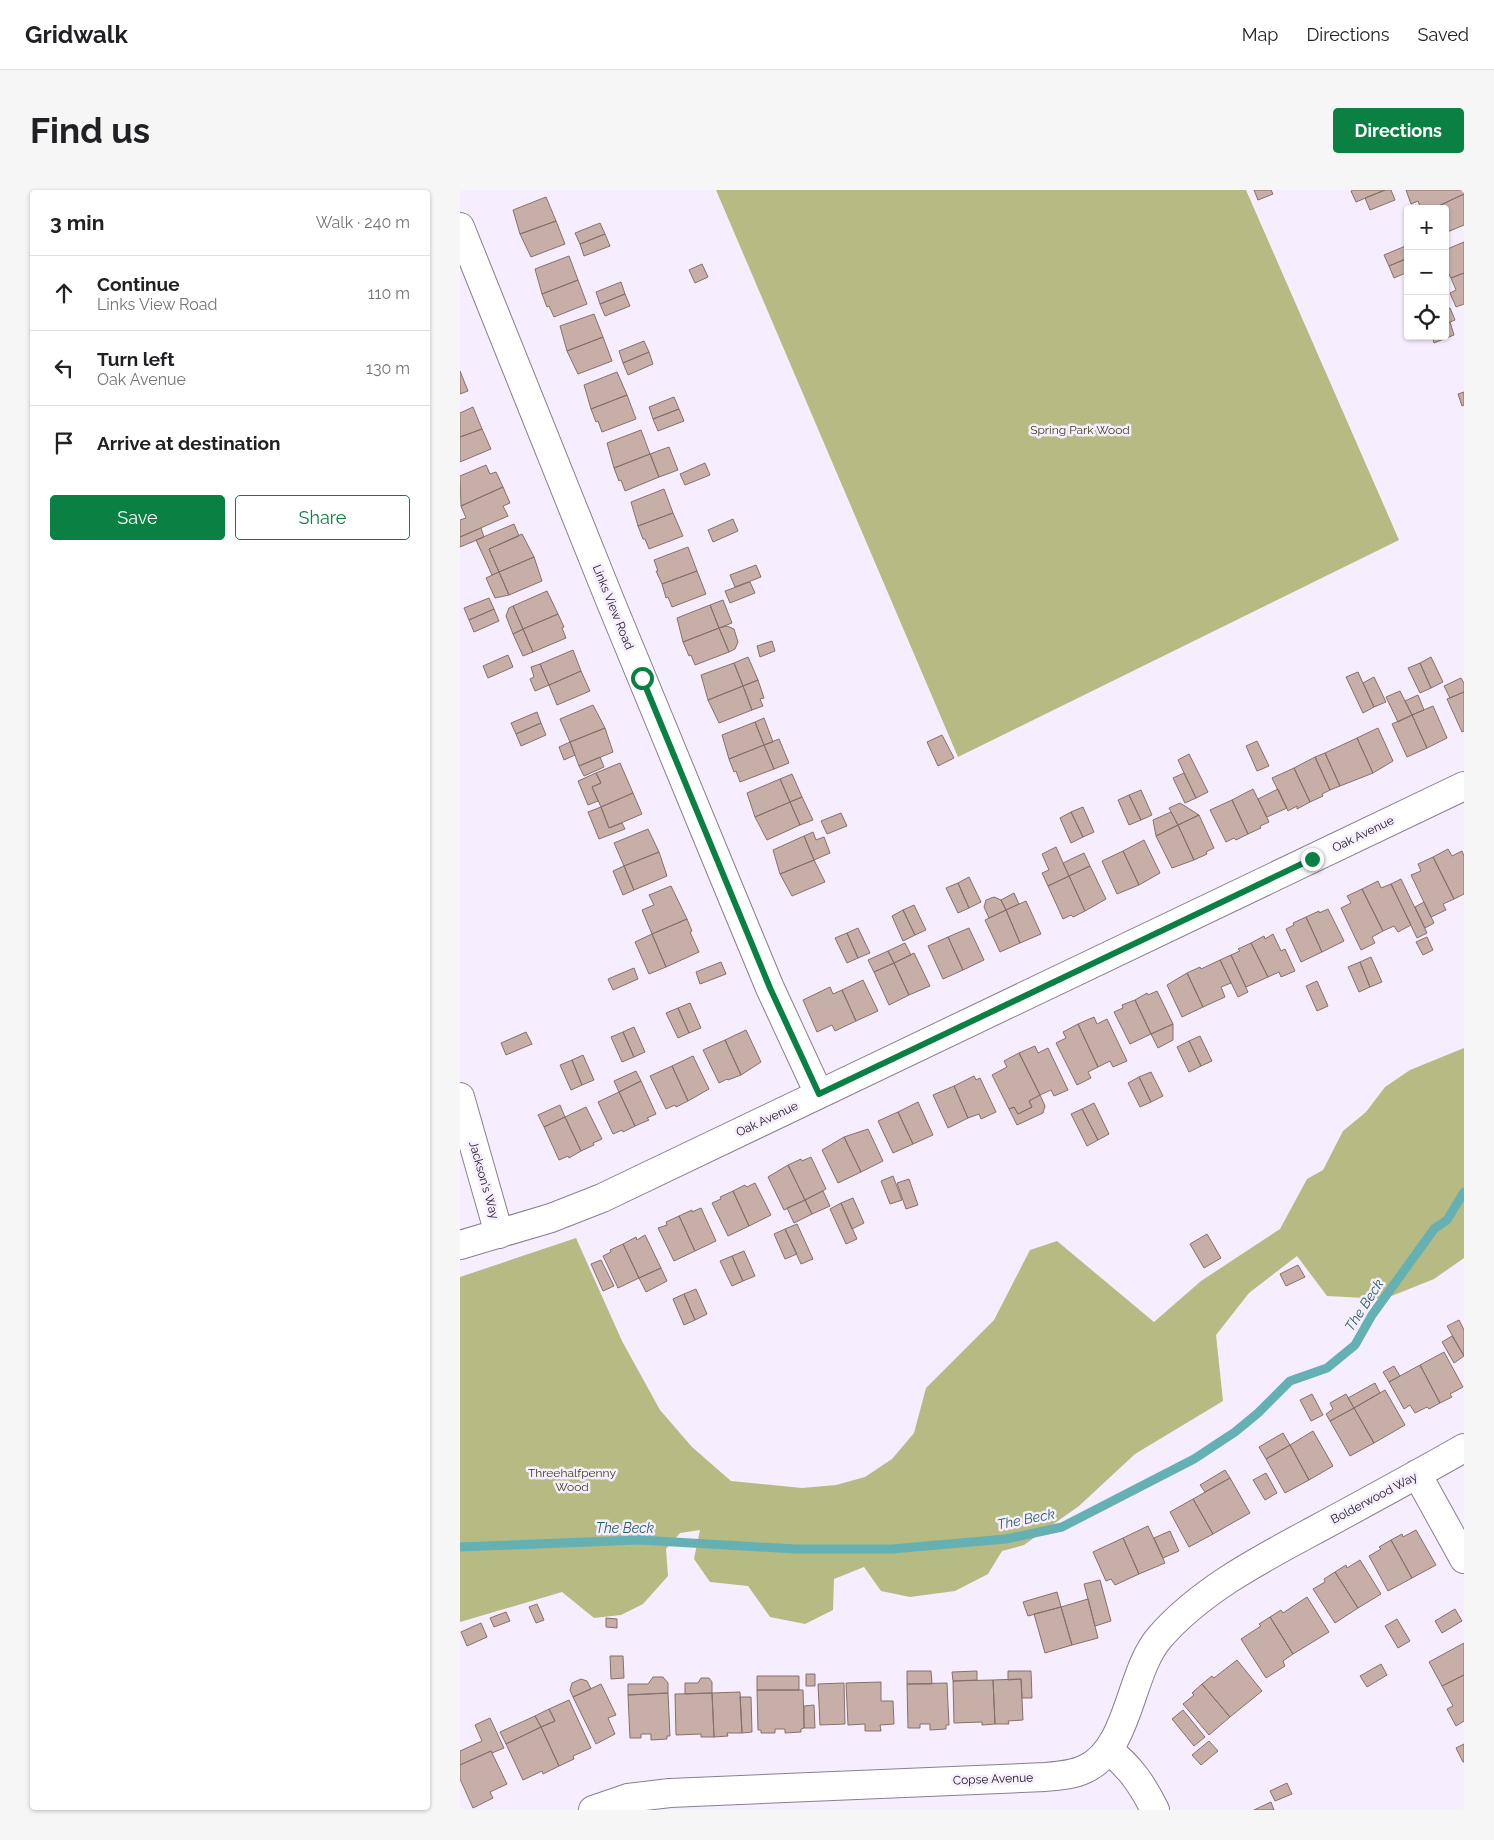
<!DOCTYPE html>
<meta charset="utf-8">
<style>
:root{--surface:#fff;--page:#f6f6f6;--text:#202124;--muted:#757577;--line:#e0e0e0;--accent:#0b8043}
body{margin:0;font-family:Raleway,sans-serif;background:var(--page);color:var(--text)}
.controls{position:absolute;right:15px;top:15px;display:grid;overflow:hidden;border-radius:5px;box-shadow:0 1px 4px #0004}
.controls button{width:45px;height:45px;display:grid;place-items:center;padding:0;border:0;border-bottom:1px solid var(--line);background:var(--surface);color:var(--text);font:25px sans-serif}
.stop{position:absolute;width:15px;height:15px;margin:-11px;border:4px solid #0b8043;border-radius:50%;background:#fff}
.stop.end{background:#0b8043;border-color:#fff;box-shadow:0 1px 5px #0008}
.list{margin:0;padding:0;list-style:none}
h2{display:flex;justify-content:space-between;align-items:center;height:65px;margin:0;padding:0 20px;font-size:21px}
h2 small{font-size:16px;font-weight:400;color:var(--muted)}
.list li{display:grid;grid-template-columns:32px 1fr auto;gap:15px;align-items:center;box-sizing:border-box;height:75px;padding:0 20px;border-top:1px solid var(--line)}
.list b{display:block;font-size:19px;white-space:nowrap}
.list p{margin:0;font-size:16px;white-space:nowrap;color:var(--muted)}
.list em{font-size:16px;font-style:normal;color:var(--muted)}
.actions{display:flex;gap:10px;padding:15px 20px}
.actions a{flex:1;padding:11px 0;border:1px solid var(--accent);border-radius:5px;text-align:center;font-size:18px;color:var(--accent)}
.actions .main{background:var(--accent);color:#fff}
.icon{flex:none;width:28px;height:28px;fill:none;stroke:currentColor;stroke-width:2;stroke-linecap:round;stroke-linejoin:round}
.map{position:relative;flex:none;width:1004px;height:1620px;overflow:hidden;border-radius:5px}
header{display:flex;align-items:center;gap:30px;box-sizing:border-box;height:70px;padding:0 25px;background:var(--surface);border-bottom:1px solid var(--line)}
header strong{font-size:24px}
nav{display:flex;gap:28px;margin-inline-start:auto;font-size:18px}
.intro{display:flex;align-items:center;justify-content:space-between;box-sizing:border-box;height:120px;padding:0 30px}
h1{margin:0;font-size:35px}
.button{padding:12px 22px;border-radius:5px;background:var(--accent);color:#fff;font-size:18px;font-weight:700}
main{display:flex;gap:30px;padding:0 30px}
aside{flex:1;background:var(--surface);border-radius:5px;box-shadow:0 1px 4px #0004}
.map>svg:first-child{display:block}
</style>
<header>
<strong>Gridwalk</strong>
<nav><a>Map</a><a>Directions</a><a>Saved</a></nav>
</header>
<div class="intro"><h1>Find us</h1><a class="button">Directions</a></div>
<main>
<aside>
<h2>3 min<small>Walk · 240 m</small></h2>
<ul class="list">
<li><svg class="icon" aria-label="ahead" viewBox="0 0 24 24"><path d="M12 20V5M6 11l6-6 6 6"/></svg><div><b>Continue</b><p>Links View Road</p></div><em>110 m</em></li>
<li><svg class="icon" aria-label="left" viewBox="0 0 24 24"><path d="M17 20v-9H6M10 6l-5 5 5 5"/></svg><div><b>Turn left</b><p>Oak Avenue</p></div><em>130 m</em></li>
<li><svg class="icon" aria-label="arrive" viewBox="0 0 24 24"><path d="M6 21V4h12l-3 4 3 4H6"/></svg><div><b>Arrive at destination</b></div></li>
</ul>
<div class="actions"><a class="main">Save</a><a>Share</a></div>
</aside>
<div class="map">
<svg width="1004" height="1620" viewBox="0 0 1004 1620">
<rect width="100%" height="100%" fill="#f6edfe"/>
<path fill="#b6bb84" d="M256 0H786L939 350 498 567Z
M1004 858V1068L974 1089 924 1109 867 1106 837 1066 789 1103 756 1145 763 1211 675 1264 619 1316 564 1355 542 1361 528 1384 495 1401 450 1407 421 1401 404 1377 374 1389 373 1420 345 1434 310 1427 288 1396 250 1392 234 1369 240 1340 220 1343 206 1359 208 1386 183 1414 161 1425 134 1428 102 1402 0 1432V1087L116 1048 162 1151 200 1220 232 1257 271 1291 342 1298 376 1295 405 1287 432 1269 454 1243 466 1198 534 1130 570 1060 597 1051 694 1132 741 1091 820 1039 847 989 863 980 883 941 906 922 925 897 950 880Z"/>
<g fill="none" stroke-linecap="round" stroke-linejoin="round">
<path stroke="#65b0b2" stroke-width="9" d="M0 1357 179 1350 336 1359H432L546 1349 602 1337 734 1269 775 1242 798 1223 830 1191 867 1178 895 1155 912 1125 974 1039 987 1030 1004 1002"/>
</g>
<path fill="#c7afa8" stroke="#87706a" d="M794 0H811L813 4 798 10Z
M893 0H925L896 12 891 1Z
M925 0H931L935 10 910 20 905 8Z
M946 0H1004V4L972 19H961L958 11 951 14Z
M1004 4V35L985 43V19H972Z
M86 7 96 31 60 44 53 20Z
M96 31 105 54 71 67 60 44Z
M140 33 145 44 120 54 115 43Z
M145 44 150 56 124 66 120 54Z
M1004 52V83L991 88 985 78V60Z
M948 55V68L929 76 924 65Z
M109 66 118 90 82 104 75 79Z
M948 68V82L934 88 929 76Z
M242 74 248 87 235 93 229 80Z
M1004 83V114L996 117 990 103 996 100 991 88Z
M118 90 127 114 94 127 89 116 87 117 82 104Z
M161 92 165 104 140 114 136 102Z
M165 104 170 116 145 126 140 114Z
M990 118 995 130 985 134V120Z
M134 124 143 147 107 161 100 136Z
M990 132 994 145 974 153 972 146H985V134Z
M143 147 152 171 118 184 107 161Z
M184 151 189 162 163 173 159 161Z
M189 162 193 174 168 185 163 173Z
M0 181 8 201 0 204Z
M157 182 167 205 131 219 124 195Z
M1004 202V215L1002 216 998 204Z
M167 205 176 229 142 242 138 231 136 232 131 219Z
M214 207 219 219 193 229 189 217Z
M13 217 22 239 0 247V223Z
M219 219 224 231 198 241 193 229Z
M22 239 31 259 0 272V247Z
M181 240 190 264 154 278 147 253Z
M209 257 218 280 199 287 190 264Z
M190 264 199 287 165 301 161 290 159 291 154 278Z
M245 273 250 285 225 295 220 284Z
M26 275 30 284 36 282 43 297 1 316 0 286Z
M43 297 50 313 43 316 48 326 0 347V330L6 328 1 316Z
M204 299 213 323 178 336 171 312Z
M213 323 223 346 189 359 185 349H183L178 336Z
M273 329 278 341 253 352 248 340Z
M54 334 59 346 29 359 39 382 32 385 16 350Z
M21 338 24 347 0 357V347Z
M62 344 74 367 39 382 29 359Z
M228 357 237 381 202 394 196 381H198L194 370Z
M74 367 82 391 49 405 39 382Z
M296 375 301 387 275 397 270 385Z
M237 381 246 404 212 417 208 407 206 408 202 394Z
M39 382 49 405 35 408 26 388Z
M290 392 295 403 270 413 265 401Z
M87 401 98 424 63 439 53 416Z
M29 408 34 419 9 430 4 418Z
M263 410 272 433 259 438 250 415Z
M250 415 259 438 223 452 217 428Z
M53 416 63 439 53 444 46 426 49 418Z
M34 419 39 431 14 442 9 430Z
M98 424 104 437 102 438 106 448 73 462 63 439Z
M267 436 274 439 278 452 275 459 269 462 259 438Z
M259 438 269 462 235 475 231 465 229 466 223 452Z
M63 439 73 462 63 466 53 444Z
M312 451 315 461 300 467 297 456Z
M113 460 121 481 89 495 80 474Z
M48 465 53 477 28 488 23 476Z
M288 467 298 490 283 496 274 473Z
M971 467 983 492 971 498 960 473Z
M274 473 283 496 248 510 241 485Z
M960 473 971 498 960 503 948 478Z
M80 474 89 495 75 501 70 489 74 487 71 477Z
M121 481 130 501 97 515 89 495Z
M898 482 914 517 903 523 886 487Z
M914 487 926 512 914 517 903 493Z
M1001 488 1004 493V502L990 508 984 496Z
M298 490 304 508 300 509 303 516 292 520 283 496Z
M283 496 292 520 259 533 248 510Z
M940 501 952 525 938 532 926 507Z
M1004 502V541L1002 542 987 509Z
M958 505 964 520 952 525 945 511Z
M133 515 145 538 110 552 100 529Z
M973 516 987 548 967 558 952 525Z
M77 522 81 533 56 544 51 533Z
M952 525 967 558 947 567 932 534Z
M304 528 313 552 304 555 295 532Z
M295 532 304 555 269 569 262 545Z
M81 533 86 545 61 556 56 544Z
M145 538 153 562 119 576 110 552Z
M918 538 933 571 913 583 897 548Z
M482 545 494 568 478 576 467 552Z
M897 548 913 583 880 596 865 563Z
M319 549 329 573 314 579 304 555Z
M797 551 809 576 797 581 786 556Z
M110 552 115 565 104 570 99 557Z
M304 555 314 579 280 592 276 581 274 582 269 569Z
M865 563 880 596 870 600 855 567Z
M729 564 748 602 736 608 718 570Z
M140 567 144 577 124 586 119 576Z
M855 567 870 600 862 604 863 606 850 612 834 578Z
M160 573 173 603 141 617 132 597 141 593 136 583Z
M834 578 850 612 837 619V616L828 621 812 588Z
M136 583 141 593 132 597 138 611 128 615 118 591Z
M724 583 736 608 725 613 713 588Z
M332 584 342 607 330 612 320 589Z
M320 589 330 612 295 627 287 603Z
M793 599 809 632 800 636 801 638 788 644 772 610Z
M818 599 827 618 807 627 798 609Z
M681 600 692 625 681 630 669 605Z
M173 603 182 624 149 638 141 617Z
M669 605 681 630 669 635 658 610Z
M342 607 353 630 340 635 330 612Z
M772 610 788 644 776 650 774 648 766 652 750 620Z
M330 612 340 635 307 650 295 627Z
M720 613 739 625 718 635 709 618Z
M141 617 149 638 162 633 165 639 139 649 128 622Z
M623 617 634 642 623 647 611 622Z
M611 622 623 647 611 653 600 628Z
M711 622 718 635 696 646 693 630Z
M381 623 387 636 367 644 361 631Z
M739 625 754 658 746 662 747 664 734 670 718 635Z
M718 635 734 670 712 678 696 646Z
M188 639 199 662 164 676 154 653Z
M353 642 356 650 364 647 370 663 354 670 344 646Z
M344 646 354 670 320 684 313 660Z
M684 650 700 683 679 695 663 661Z
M596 657 609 686 588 696 582 683 589 680 582 664Z
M988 659 992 666 1002 661 1004 666V704L994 709 973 667Z
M663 661 679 695 657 704 642 671Z
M199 662 207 686 174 700 164 676Z
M624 663 630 676 609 686 603 673Z
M973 667 994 709 983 714 986 720 971 727 951 685 961 681 958 674Z
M354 670 365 692 332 706 320 684Z
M164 676 174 700 163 705 153 681Z
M630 676 646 709 625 721 609 686Z
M609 686 625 721 613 727 611 725 603 729 588 696Z
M509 687 521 712 509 718 498 693Z
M941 689 967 743 957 748 931 694Z
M918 691 921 698 931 694 951 735 938 742 934 736 923 741 902 699Z
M498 693 509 718 498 723 486 698Z
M211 696 227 729 192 744 182 720 194 715 189 705Z
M902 699 923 741 912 747 915 753 901 760 881 718 891 713 887 706Z
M554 703 559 714 546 720 541 710Z
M534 707 541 710 546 720 529 728 524 717 526 710Z
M566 711 581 744 560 753 546 720Z
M964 712 974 733 965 738 955 717Z
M454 715 466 740 455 745 443 720Z
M868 719 884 751 862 762 846 727 859 721V723Z
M443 720 455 745 443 751 432 726Z
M546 720 560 753 540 762 525 730Z
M846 727 862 762 841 772 826 739 834 735 833 733Z
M227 729 232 741 230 742 239 762 206 777 192 744Z
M398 738 410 763 398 768 387 743Z
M509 738 524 770 503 780 488 747Z
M387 743 398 768 387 773 375 748Z
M192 744 206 777 189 784 175 752Z
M813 744 821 761 825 759 835 781 821 787 819 782 808 787 791 753 804 746 805 749Z
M488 747 503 780 483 789 468 756Z
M967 747 973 760 963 765 956 752Z
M445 753 451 765 434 773 428 761Z
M791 753 808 787 786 797 771 765 780 761 778 759Z
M428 761 434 773 414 782 408 770Z
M454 763 470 796 449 805 434 773Z
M771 765 788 802 778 807 760 770Z
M911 767 922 792 910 797 900 772Z
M760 770 771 793 761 797 765 807 743 817 727 783 740 777 741 779Z
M261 772 266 784 240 794 236 782Z
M900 772 910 797 899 802 888 777Z
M434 773 449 805 429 815 414 782Z
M174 778 178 789 153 800 148 789Z
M727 783 743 817 722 827 707 795Z
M403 790 418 821 396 831 382 800Z
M857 791 868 816 857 821 846 796Z
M370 797 373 804 382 800 396 831 375 841 372 835 357 842 343 810Z
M697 801 713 834 691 844 675 810 687 803 688 805Z
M675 810 691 844 670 854 654 822 663 818 662 815Z
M230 813 241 838 229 843 218 818Z
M218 818 229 843 218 848 206 823Z
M634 827 637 834 647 829 667 871 653 877 650 871 638 877 618 834Z
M618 834 638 877 628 882 631 888 617 895 596 853 606 848 603 842Z
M713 834V850L698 858 691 844Z
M174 837 185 862 174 867 163 842Z
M286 840 301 872 281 885 265 850Z
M66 842 72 854 46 865 41 853Z
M163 842 174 867 162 872 151 847Z
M740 846 752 871 741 876 729 851Z
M265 850 281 885 268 890 267 889 259 893 243 860Z
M729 851 741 876 729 882 717 857Z
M575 856 578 863 588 858 608 900 594 906 591 900 580 905 559 863Z
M559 863 580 905 569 911 572 917 558 924 554 917 549 919 532 885 547 877 544 871Z
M123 865 134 890 122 895 112 870Z
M233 866 249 899 228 911 212 876Z
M112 870 122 895 111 900 100 875Z
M212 876 228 911 216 917 215 915 206 919 190 886Z
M176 881 181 891 159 902 154 891Z
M691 882 703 906 691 912 679 887Z
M514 886 516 890 520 888 536 922 521 929 519 924 508 928 494 896Z
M679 887 691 912 680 917 668 893Z
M181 891 196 924 187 928 189 930 175 936 159 902Z
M494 896 508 928 488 938 473 905Z
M159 902 175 936 163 942 162 940 153 944 138 912Z
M580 905 585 916 583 923 557 935 549 919 554 917 558 924 572 917 569 911Z
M458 912 473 945 453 954 438 922Z
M634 913 649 944 638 950 622 919Z
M100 915 105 927 84 937 78 925Z
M126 917 142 949 133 953 134 955 121 961 105 927Z
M622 919 638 950 627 956 611 924Z
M438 922 453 954 433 963 418 931Z
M105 927 121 961 109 968 108 966 99 970 84 937Z
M408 939 423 971 401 982 384 947Z
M384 947 401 982 378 993 362 960Z
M351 967 366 999 345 1010 328 975 341 969 342 971Z
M328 975 345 1010 324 1020 308 987Z
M433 986 442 1010 430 1014 421 991Z
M449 989 458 1015 446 1019 437 993Z
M295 993 311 1025 289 1036 273 1001 285 995 287 997Z
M273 1001 289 1036 268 1046 252 1013 261 1009 260 1007Z
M363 1001 370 1016 352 1024 345 1010Z
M393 1008 404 1033 392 1039 381 1013Z
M345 1010 352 1024 334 1033 327 1018Z
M381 1013 397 1049 386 1054 370 1019Z
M241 1018 256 1051 235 1061 219 1026 232 1020V1022Z
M219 1026 235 1061 214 1071 198 1038 207 1035 206 1032Z
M337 1034 353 1069 341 1074 325 1039Z
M325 1039 337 1064 325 1069 314 1044Z
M747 1044 761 1068 744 1078 730 1054Z
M185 1045 201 1078 179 1088 163 1054 176 1047 177 1050Z
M163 1054 179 1088 158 1098 143 1066 151 1062 150 1060Z
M284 1061 295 1086 283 1091 272 1066Z
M272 1066 283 1091 272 1096 260 1071Z
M141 1070 154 1096 143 1101 131 1074Z
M838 1075 845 1087 826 1096 820 1084Z
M201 1078 207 1091 186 1102 179 1088Z
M236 1099 247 1124 235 1130 224 1104Z
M224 1104 235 1130 224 1135 213 1109Z
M999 1130 1004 1140V1166L987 1136Z
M992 1146 1004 1166 994 1173 982 1152Z
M984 1162 1003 1197 990 1204 992 1207 980 1213 960 1175Z
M960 1175 980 1213 969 1219 967 1217 955 1223 950 1215 944 1219 929 1192Z
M934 1176 940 1186 929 1192 923 1182Z
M915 1193 920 1203 894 1218 888 1208Z
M925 1200 945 1235 914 1253 894 1218Z
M852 1204 863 1225 851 1231 840 1210Z
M886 1204 894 1218 870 1231 866 1224 873 1219 870 1213Z
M894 1218 914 1253 890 1266 870 1231Z
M853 1241 873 1276 849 1290 830 1255Z
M823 1243 830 1255 806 1269 799 1257Z
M830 1255 849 1290 825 1303 806 1269Z
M765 1280 770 1288 745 1302 740 1295Z
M806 1283 817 1303 805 1310 793 1290Z
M770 1288 790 1323 753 1344 733 1309Z
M733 1309 753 1344 729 1357 710 1322Z
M688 1336 705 1373 679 1384 663 1348Z
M956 1340 976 1375 952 1388 931 1350 942 1344 943 1347Z
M710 1341 719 1361 703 1368 694 1348Z
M663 1348 679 1384 655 1395 651 1389 646 1391 633 1362Z
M931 1350 952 1388 928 1401 909 1366 921 1359 919 1357Z
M900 1370 921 1404 898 1418 875 1382 886 1375 887 1378Z
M875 1382 898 1418 875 1433 853 1399 865 1392 864 1389Z
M640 1390 651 1431 635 1436 624 1394Z
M597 1402 601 1417 568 1426 563 1412Z
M847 1407 869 1442 833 1464 810 1427 821 1420 823 1423Z
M628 1409 638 1448 612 1455 601 1417Z
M77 1414 84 1430 76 1433 69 1417Z
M601 1417 612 1455 585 1463 574 1424Z
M995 1419 1002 1431 982 1443 975 1431Z
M46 1422 50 1431 34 1437 30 1428Z
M810 1427 833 1464 823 1471 825 1476 806 1488 781 1449 801 1436 799 1434Z
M146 1428 157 1429V1438L146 1437Z
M937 1429 950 1451 938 1458 925 1436Z
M21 1433 27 1447 7 1456 1 1442Z
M1004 1453V1485L982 1496 969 1472Z
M150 1466H163L164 1488 151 1489Z
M777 1470 802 1501 770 1527 742 1494 752 1486 754 1488Z
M921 1474 927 1485 907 1497 900 1486Z
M447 1481H471L472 1494H447Z
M517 1481V1490L493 1491 492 1482Z
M548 1481H571L572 1508H562L561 1489 548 1490Z
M346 1484H355V1496H346Z
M1004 1485V1531L996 1536 987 1519 993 1516 982 1496Z
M297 1486H339V1500H297Z
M193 1487H203L208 1493V1503L168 1505V1494H188Z
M241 1488H249L252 1492V1503L225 1504V1493H238Z
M121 1489 127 1491 131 1499 113 1507 110 1500 112 1493Z
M561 1489 563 1530 548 1531 549 1534H535L533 1490Z
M533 1490 535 1534 522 1535V1532L494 1533 493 1491Z
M421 1492V1511H433L434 1534 420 1535 421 1541H405V1534L388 1535 386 1493Z
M384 1493 385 1534 360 1535 358 1494Z
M487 1493 489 1535H486V1539L470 1540V1534H460V1538H448L447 1494Z
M141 1494 156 1525 148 1528 155 1544 136 1554 113 1507Z
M742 1494 770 1527 749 1545 723 1514 734 1505 732 1503Z
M297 1500H343L344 1538 341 1539V1542L325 1543V1539H315V1543H301V1540H298Z
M280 1502 282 1543H267L268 1546 254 1547 252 1503Z
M208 1503 210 1546H207V1549L191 1550V1544H181V1548H170L168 1505Z
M252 1503 254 1547H241V1544L216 1545 215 1504Z
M280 1507H291L292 1542 282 1543Z
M109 1510 131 1558 113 1566 114 1569 99 1576 81 1537 95 1531 89 1519Z
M354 1515 355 1538H344V1516Z
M89 1519 95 1531 81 1537 75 1526Z
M723 1520 745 1547 734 1556 712 1529Z
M75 1526 81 1537 46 1554 40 1542Z
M30 1528 44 1558 32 1563 31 1561 0 1575V1561L22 1551 15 1535Z
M81 1537 99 1576 83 1584 82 1581 63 1590 46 1554Z
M749 1551 758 1561 741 1575 732 1565Z
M1004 1554V1572H1003L996 1558Z
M31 1561 47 1594 30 1602 33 1608 13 1618 0 1589V1575Z
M827 1593 832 1604 815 1611 810 1601Z
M811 1612 814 1620H794Z"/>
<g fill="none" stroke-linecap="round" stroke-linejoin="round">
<g stroke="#897f92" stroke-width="30">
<path id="minor" d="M0 37 149 408 264 687 310 798 359 904
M0 907 39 1044
M0 1055 91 1028 142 1008 1004 596
M957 1284 1004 1369
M648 1560C670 1576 683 1596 695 1620
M133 1620 168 1608 210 1603 585 1587C598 1586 613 1585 625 1579 670 1559 669 1482 700 1447 741 1400 801 1369 855 1340 905 1313 955 1286 1004 1258"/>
</g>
<use href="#minor" stroke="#fff" stroke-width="28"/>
</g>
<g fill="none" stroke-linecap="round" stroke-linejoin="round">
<path stroke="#0b8043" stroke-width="6" d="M182 488 310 798 359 904 852 669"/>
</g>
<g text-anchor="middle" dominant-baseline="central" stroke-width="5" stroke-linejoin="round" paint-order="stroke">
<g font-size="12" fill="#3e4217" stroke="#f6edfe">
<text x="620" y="240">Spring Park Wood</text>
<text x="112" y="1283">Threehalfpenny<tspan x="112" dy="14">Wood</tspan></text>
</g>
<g font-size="12" fill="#1a161d" stroke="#f6edfe">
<text transform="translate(153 417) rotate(68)">Links View Road</text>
<text transform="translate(903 644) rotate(-26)">Oak Avenue</text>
<text transform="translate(307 929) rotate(-25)">Oak Avenue</text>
<text transform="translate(24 990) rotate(74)">Jackson's Way</text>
<text transform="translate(914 1308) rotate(-28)">Bolderwood Way</text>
<text transform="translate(533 1589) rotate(-2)">Copse Avenue</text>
</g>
<g font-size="14" font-style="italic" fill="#236163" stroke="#f6edfe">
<text transform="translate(904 1115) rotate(-57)">The Beck</text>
<text transform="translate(566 1329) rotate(-11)">The Beck</text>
<text x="165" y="1338">The Beck</text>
</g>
</g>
</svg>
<div class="controls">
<button>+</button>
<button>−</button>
<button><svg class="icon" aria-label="locate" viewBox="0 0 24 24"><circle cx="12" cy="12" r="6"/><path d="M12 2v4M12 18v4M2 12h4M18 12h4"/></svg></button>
</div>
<div class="stop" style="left:182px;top:488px"></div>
<div class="stop end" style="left:852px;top:669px"></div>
</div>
</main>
